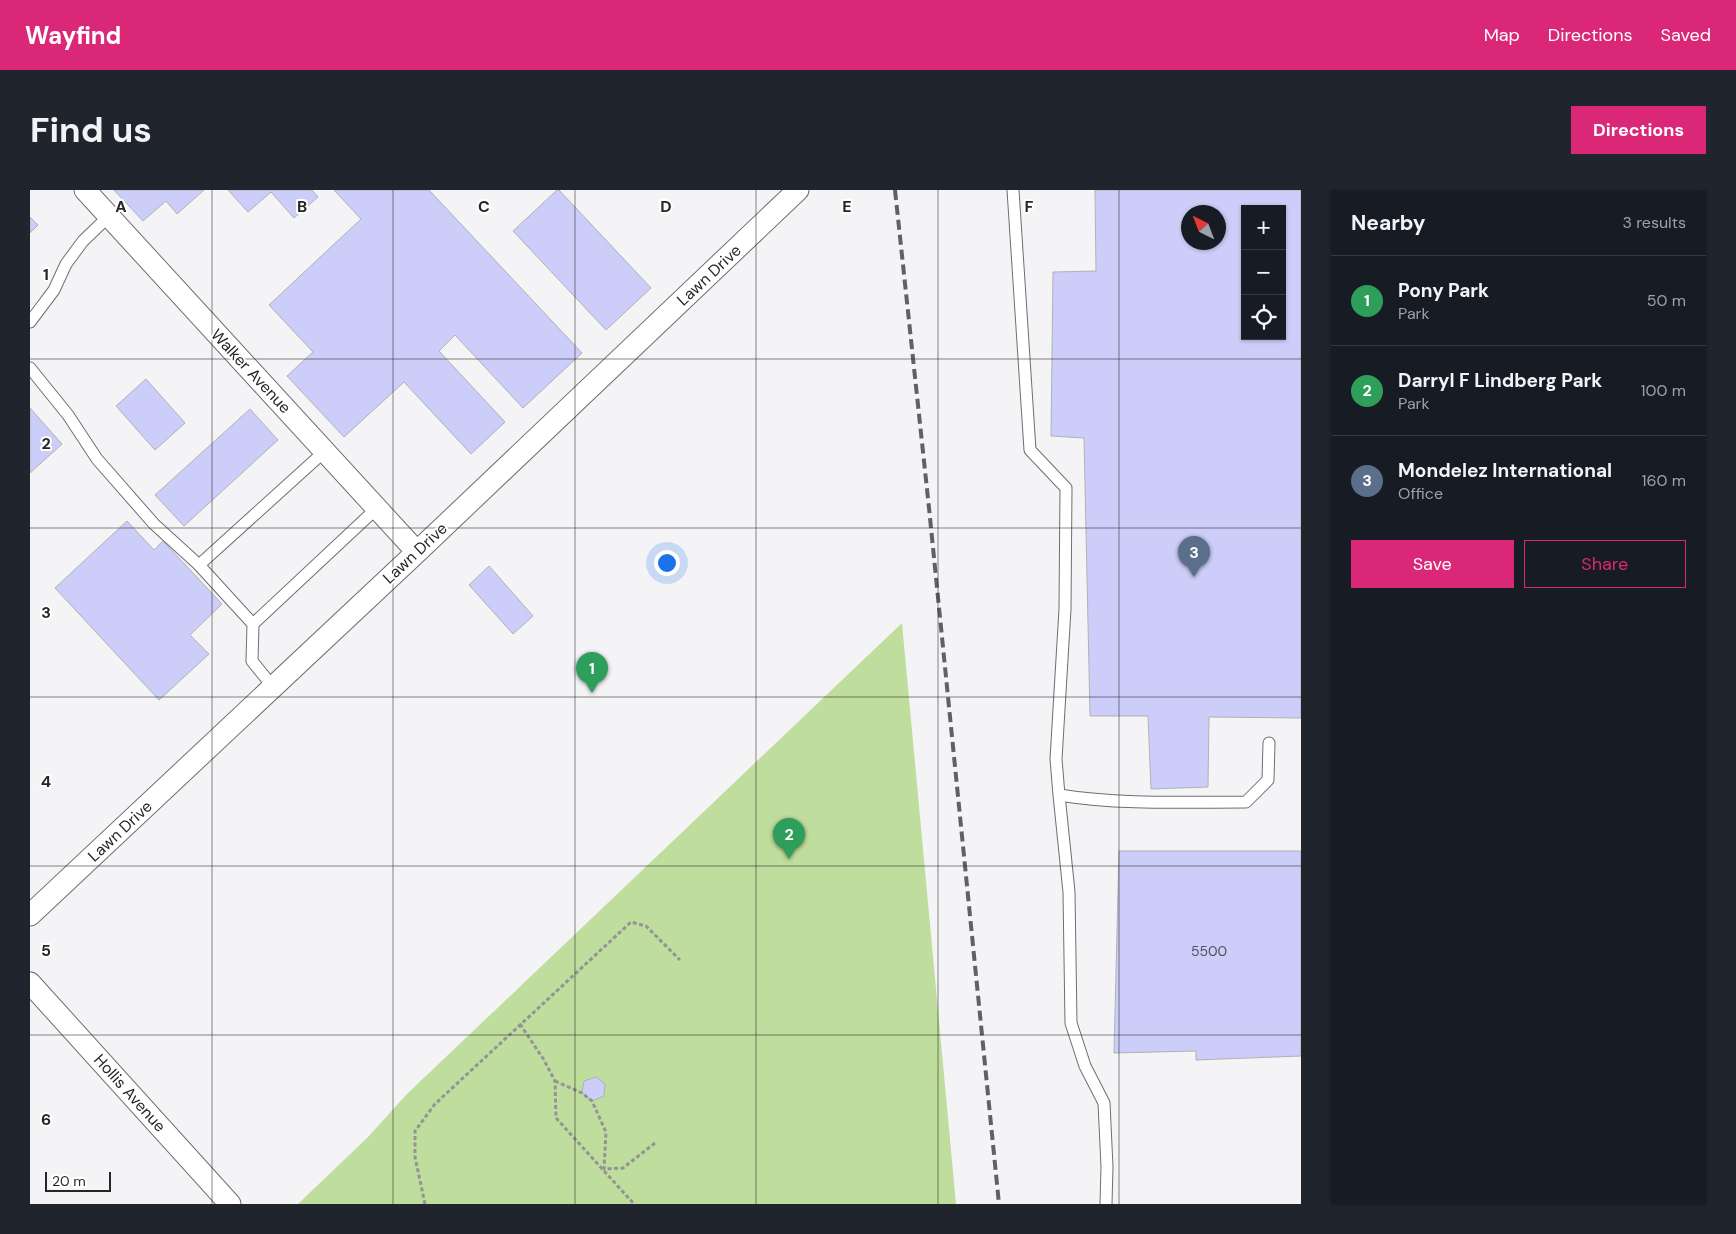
<!DOCTYPE html>
<meta charset="utf-8">
<style>
:root{--surface:#171b24;--page:#20242c;--text:#f1f3f6;--muted:#9ea1a6;--line:#363941;--accent:#db2777}
body{margin:0;font-family:"DM Sans",sans-serif;background:var(--page);color:var(--text)}
.controls{position:absolute;right:15px;top:15px;display:grid;overflow:hidden;border-radius:0px;box-shadow:0 1px 4px #0004}
.controls button{width:45px;height:45px;display:grid;place-items:center;padding:0;border:0;border-bottom:1px solid var(--line);background:var(--surface);color:var(--text);font:25px sans-serif}
.compass{position:absolute;left:1151px;top:15px;width:45px;height:45px;border-radius:50%;background:var(--surface);box-shadow:0 1px 4px #0004;rotate:318deg}
.scale{position:absolute;left:15px;bottom:12px;width:66px;box-sizing:border-box;padding-left:5px;border:2px solid #262627;border-top:0;font-size:14px;line-height:18px;white-space:nowrap;color:#262627;-webkit-text-stroke:4px #fff;paint-order:stroke}
.you{position:absolute;left:636px;top:372px;width:18px;height:18px;margin:-12px;border:4px solid #fff;border-radius:50%;background:#1a73e8;box-shadow:0 0 0 8px #1a73e833}
.badge{display:grid;place-items:center;width:32px;height:32px;border-radius:50%;background:var(--accent);color:#fff;font-size:16px;font-weight:700}
.pin{position:absolute;translate:-50% -41px;filter:drop-shadow(0 1px 2px #0008)}
.pin::after{content:'';position:absolute;top:26px;width:18px;height:15px;background:inherit;clip-path:polygon(0 0,100% 0,50% 100%)}
.list{margin:0;padding:0;list-style:none}
h2{display:flex;justify-content:space-between;align-items:center;height:65px;margin:0;padding:0 20px;font-size:21px}
h2 small{font-size:16px;font-weight:400;color:var(--muted)}
.list li{display:grid;grid-template-columns:32px 1fr auto;gap:15px;align-items:center;box-sizing:border-box;height:90px;padding:0 20px;border-top:1px solid var(--line)}
.list b{display:block;font-size:19px;white-space:nowrap}
.list p{margin:0;font-size:16px;white-space:nowrap;color:var(--muted)}
.list em{font-size:16px;font-style:normal;color:var(--muted)}
.actions{display:flex;gap:10px;padding:15px 20px}
.actions a{flex:1;padding:11px 0;border:1px solid var(--accent);border-radius:0px;text-align:center;font-size:18px;color:var(--accent)}
.actions .main{background:var(--accent);color:#fff}
.icon{flex:none;width:28px;height:28px;fill:none;stroke:currentColor;stroke-width:2;stroke-linecap:round;stroke-linejoin:round}
.map{position:relative;flex:none;width:1271px;height:1014px;overflow:hidden;border-radius:0px}
header{display:flex;align-items:center;gap:30px;box-sizing:border-box;height:70px;padding:0 25px;background:var(--accent);color:#fff}
header strong{font-size:24px}
nav{display:flex;gap:28px;margin-inline-start:auto;font-size:18px}
.intro{display:flex;align-items:center;justify-content:space-between;box-sizing:border-box;height:120px;padding:0 30px}
h1{margin:0;font-size:35px}
.button{padding:12px 22px;border-radius:0px;background:var(--accent);color:#fff;font-size:18px;font-weight:700}
main{display:flex;gap:30px;padding:0 30px}
aside{flex:1;background:var(--surface);border-radius:0px;box-shadow:0 1px 4px #0004}
.map>svg:first-child{display:block}
</style>
<header>
<strong>Wayfind</strong>
<nav><a>Map</a><a>Directions</a><a>Saved</a></nav>
</header>
<div class="intro"><h1>Find us</h1><a class="button">Directions</a></div>
<main>
<div class="map">
<svg width="1271" height="1014" viewBox="0 0 1271 1014">
<rect width="100%" height="100%" fill="#f4f4f7"/>
<path fill="#bfdd9c" d="M872 433 926 1014H268L338 947 377 904Z"/>
<path fill="#cccdf8" stroke="#b1b1b4" fill-rule="evenodd" d="M84 0H174L147 24 136 11 113 31Z
M198 0H282L288 7 264 28 241 2 218 22Z
M304 0H399L552 163 493 218 425 145 409 161 475 232 441 264 374 192 314 247 257 186 283 162 239 115 331 29Z
M527 0H529L621 98 576 140 483 41Z
M1065 0H1271V528L1179 527 1178 597 1121 599 1118 526H1060L1054 248 1021 246 1023 82 1066 81ZM1215 19H1252V146H1215ZM1158 22H1188V52H1158Z
M0 27 8 35 0 43Z
M116 189 155 233 125 260 86 216Z
M0 218 32 254 0 283Z
M220 219 248 250 154 336 125 305Z
M97 331 124 360 133 351 192 414 160 445 179 464 129 510 25 398Z
M459 376 503 426 483 444 439 395Z
M1089 661H1271V866L1166 870V861L1084 863Z
M566 887 575 894 574 906 562 911 552 903 554 891Z"/>
<g fill="none" stroke-linecap="round" stroke-linejoin="round">
<g stroke="#6f6f72" stroke-width="13">
<path id="service" d="M983 0 1000 260 1036 298 1035 419 1026 569 1029 605C1091 615 1154 612 1216 612L1238 590 1239 553
M0 132 24 100 36 74 53 51 79 26
M0 178 38 225 67 269 124 334 169 375
M223 434 169 375 295 261
M243 497 222 471 223 434 347 318
M1029 605 1039 702 1041 833 1055 876 1074 913 1077 977 1076 1014"/>
</g>
<g stroke="#6f6f72" stroke-width="23">
<path id="minor" d="M55 0 387 362
M0 725 387 362 768 0
M0 793 200 1014"/>
</g>
<path stroke="#949496" stroke-width="3" stroke-dasharray="4 2.5" stroke-linecap="butt" d="M490 834 514 870 525 891 526 928 604 1014
M525 891 552 903 562 911 576 942 574 979 593 978 625 953
M395 1014 385 967V941L405 914 601 732 616 736 650 770"/>
<use href="#service" stroke="#fff" stroke-width="11"/>
<use href="#minor" stroke="#fff" stroke-width="21"/>
<path stroke="#616163" stroke-width="4" stroke-dasharray="10 5" stroke-linecap="butt" d="M865 0 899 318 969 1014"/>
</g>
<path fill="none" stroke="#262627" stroke-width="1" stroke-opacity="0.55" d="M182 0V1014M363 0V1014M545 0V1014M726 0V1014M908 0V1014M1089 0V1014M0 169H1271M0 338H1271M0 507H1271M0 676H1271M0 845H1271"/>
<g text-anchor="middle" dominant-baseline="central" stroke-width="4" stroke-linejoin="round" paint-order="stroke">
<g font-size="14" fill="#50505b">
<text x="1179" y="761">5500</text>
</g>
<g font-size="16" fill="#262627" stroke="#fff">
<text transform="translate(679 85) rotate(-43)">Lawn Drive</text>
<text transform="translate(221 181) rotate(47)">Walker Avenue</text>
<text transform="translate(385 363) rotate(-43)">Lawn Drive</text>
<text transform="translate(90 641) rotate(-43)">Lawn Drive</text>
<text transform="translate(100 903) rotate(48)">Hollis Avenue</text>
</g>
</g>
<g font-size="16" text-anchor="middle" font-weight="bold" fill="#262627" stroke="#fff" stroke-width="4" stroke-linejoin="round" paint-order="stroke">
<text x="91" y="22">A</text>
<text x="272" y="22">B</text>
<text x="454" y="22">C</text>
<text x="636" y="22">D</text>
<text x="817" y="22">E</text>
<text x="999" y="22">F</text>
<text x="16" y="90">1</text>
<text x="16" y="259">2</text>
<text x="16" y="428">3</text>
<text x="16" y="597">4</text>
<text x="16" y="766">5</text>
<text x="16" y="935">6</text>
</g>
</svg>
<div class="controls">
<button>+</button>
<button>−</button>
<button><svg class="icon" aria-label="locate" viewBox="0 0 24 24"><circle cx="12" cy="12" r="6"/><path d="M12 2v4M12 18v4M2 12h4M18 12h4"/></svg></button>
</div>
<svg class="compass" viewBox="-18 -18 36 36"><path d="M0-13l5 13h-10z" fill="#e53935"/><path d="M0 13l5-13h-10z" fill="#9ea1a6"/></svg>
<div class="scale">20 m</div>
<div class="you"></div>
<div class="pin badge" style="left:562px;top:503px;background:#2e9e5b">1</div>
<div class="pin badge" style="left:759px;top:669px;background:#2e9e5b">2</div>
<div class="pin badge" style="left:1164px;top:387px;background:#5c6f8a">3</div>
</div>
<aside>
<h2>Nearby<small>3 results</small></h2>
<ul class="list">
<li><span class="badge" style="background:#2e9e5b">1</span><div><b>Pony Park</b><p>Park</p></div><em>50 m</em></li>
<li><span class="badge" style="background:#2e9e5b">2</span><div><b>Darryl F Lindberg Park</b><p>Park</p></div><em>100 m</em></li>
<li><span class="badge" style="background:#5c6f8a">3</span><div><b>Mondelez International</b><p>Office</p></div><em>160 m</em></li>
</ul>
<div class="actions"><a class="main">Save</a><a>Share</a></div>
</aside>
</main>
